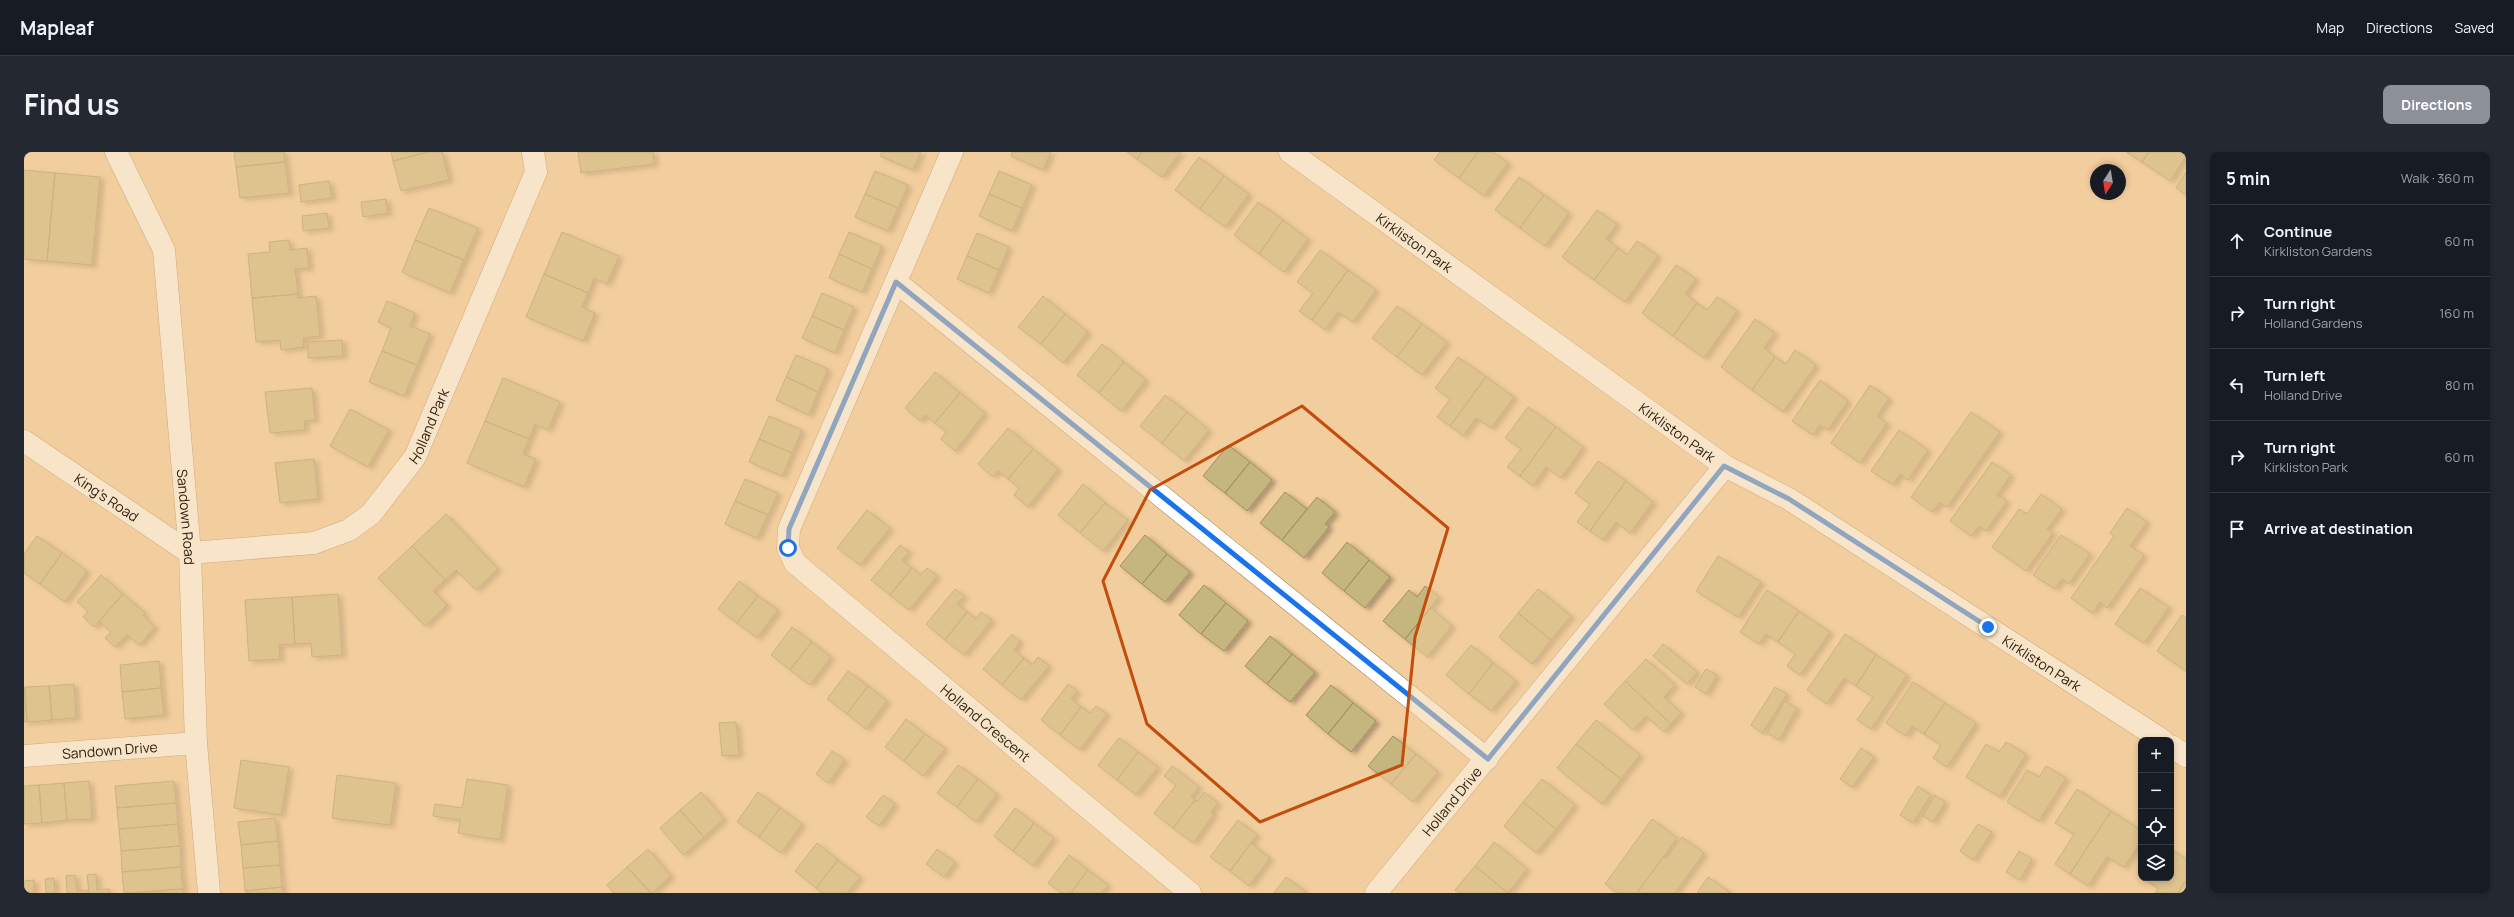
<!DOCTYPE html>
<meta charset="utf-8">
<style>
:root{--surface:#171b24;--page:#242831;--text:#f1f3f6;--muted:#9ea1a6;--line:#363941;--accent:#8c9099}
body{margin:0;font-family:Manrope,sans-serif;background:var(--page);color:var(--text)}
.controls{position:absolute;right:12px;bottom:12px;display:grid;overflow:hidden;border-radius:8px;box-shadow:0 2px 6px #0003}
.controls button{width:36px;height:36px;display:grid;place-items:center;padding:0;border:0;border-bottom:1px solid var(--line);background:var(--surface);color:var(--text);font:20px sans-serif}
.compass{position:absolute;left:2066px;top:12px;width:36px;height:36px;border-radius:50%;background:var(--surface);box-shadow:0 2px 6px #0003;rotate:192deg}
.stop{position:absolute;width:12px;height:12px;margin:-9px;border:3px solid #1a73e8;border-radius:50%;background:#fff}
.stop.end{background:#1a73e8;border-color:#fff;box-shadow:0 1px 4px #0008}
.list{margin:0;padding:0;list-style:none}
h2{display:flex;justify-content:space-between;align-items:center;height:52px;margin:0;padding:0 16px;font-size:17px}
h2 small{font-size:13px;font-weight:400;color:var(--muted)}
.list li{display:grid;grid-template-columns:26px 1fr auto;gap:12px;align-items:center;box-sizing:border-box;height:72px;padding:0 16px;border-top:1px solid var(--line)}
.list b{display:block;font-size:15px;white-space:nowrap}
.list p{margin:0;font-size:13px;white-space:nowrap;color:var(--muted)}
.list em{font-size:13px;font-style:normal;color:var(--muted)}
.icon{flex:none;width:22px;height:22px;fill:none;stroke:currentColor;stroke-width:2;stroke-linecap:round;stroke-linejoin:round}
.map{position:relative;flex:none;width:2162px;height:741px;overflow:hidden;border-radius:8px}
header{display:flex;align-items:center;gap:24px;box-sizing:border-box;height:56px;padding:0 20px;background:var(--surface);border-bottom:1px solid var(--line)}
header strong{font-size:19px}
nav{display:flex;gap:22px;margin-inline-start:auto;font-size:14px}
.intro{display:flex;align-items:center;justify-content:space-between;box-sizing:border-box;height:96px;padding:0 24px}
h1{margin:0;font-size:28px}
.button{padding:10px 18px;border-radius:8px;background:var(--accent);color:#fff;font-size:14px;font-weight:700}
main{display:flex;gap:24px;padding:0 24px}
aside{flex:1;background:var(--surface);border-radius:8px;box-shadow:0 2px 6px #0003}
.map>svg:first-child{display:block}
</style>
<header>
<strong>Mapleaf</strong>
<nav><a>Map</a><a>Directions</a><a>Saved</a></nav>
</header>
<div class="intro"><h1>Find us</h1><a class="button">Directions</a></div>
<main>
<div class="map">
<svg width="2162" height="741" viewBox="0 0 2162 741">
<defs>
<filter id="shadow"><feDropShadow dx="4.5" dy="2.5" stdDeviation="2" flood-color="#0004"/></filter>
</defs>
<rect width="100%" height="100%" fill="#f2cd9d"/>
<path fill="#c5b57e" stroke="#a0915b" filter="url(#shadow)" d="M210 0H260L261 10 212 15Z
M367 0H404L369 9Z
M404 0H418L425 28 377 39 369 9Z
M554 0H629L630 12 557 21Z
M858 0H897L889 18 856 4Z
M988 0H1027L1019 18 987 4Z
M1103 0H1118L1113 7Z
M1118 0H1157L1138 25 1113 7Z
M1416 0H1454L1435 26 1410 8Z
M1454 0H1469L1484 11 1460 44 1435 26Z
M2102 0H2125L2118 10Z
M2125 0H2162V4L2146 29 2118 10Z
M1175 5 1200 24 1176 57 1151 38Z
M261 10 265 41 216 46 212 15Z
M0 18 31 21 23 109 0 107Z
M851 19 884 33 874 56 841 42Z
M975 19 1008 33 998 56 965 42Z
M2162 20V43L2152 36Z
M31 21 76 25 68 113 23 109Z
M1200 24 1225 42 1201 75 1176 57Z
M1495 25 1520 43 1496 76 1471 58Z
M305 29 308 46 277 50 275 33Z
M841 42 874 56 864 79 831 65Z
M965 42 998 56 988 79 955 64Z
M1520 43 1545 61 1521 94 1496 76Z
M362 47 364 61 339 65 337 50Z
M1234 50 1259 68 1235 102 1210 83Z
M405 56 454 76 440 108 391 88Z
M1573 58 1593 72 1582 87 1594 96 1570 128 1538 105Z
M303 61 305 76 279 79 278 64Z
M1259 68 1284 87 1260 120 1235 102Z
M538 80 595 104 583 132 570 126 564 141 520 122Z
M825 80 858 94 848 117 815 102Z
M953 81 985 95 975 118 943 104Z
M265 88 266 98 283 96 285 116 271 117 274 142 228 146 224 102 246 100 245 90Z
M391 88 440 108 426 141 378 120Z
M1613 89 1634 104 1601 150 1570 128 1594 96 1603 103Z
M1296 98 1324 118 1288 168 1275 159 1289 141 1273 130Z
M815 102 848 117 838 140 805 126Z
M943 104 975 118 965 141 933 127Z
M1652 113 1672 127 1661 142 1673 151 1649 184 1618 161Z
M1324 118 1352 138 1329 170 1314 160 1301 178 1288 168Z
M520 122 564 141 558 155 571 161 559 189 502 165Z
M798 141 830 155 820 178 788 164Z
M274 142V146L292 144 296 184 279 186 280 195 257 198 256 188 232 190 228 146Z
M1019 144 1041 162 1017 192 994 175Z
M1693 145 1713 159 1680 206 1649 184 1673 151 1683 158Z
M363 149 391 161 386 174 406 182 393 213 358 199 367 176 354 170Z
M1373 154 1398 172 1373 205 1348 186Z
M1041 162 1064 180 1039 211 1017 192Z
M788 164 820 178 811 201 778 186Z
M1731 167 1751 181 1740 196 1751 205 1728 238 1697 215Z
M1398 172 1423 190 1398 223 1373 205Z
M318 188 319 204 284 206V190Z
M1078 192 1100 210 1075 241 1053 223Z
M1771 198 1792 213 1759 260 1728 238 1751 205 1762 212Z
M358 199 393 213 380 244 345 230Z
M772 203 804 217 794 240 762 225Z
M1434 205 1462 225 1426 274 1413 265 1426 247 1411 236Z
M1100 210 1122 228 1097 259 1075 241Z
M911 220 936 241 911 271 901 263 896 269 881 256Z
M762 225 794 240 785 263 752 248Z
M1462 225 1490 245 1467 276 1452 266 1439 284 1426 274Z
M479 226 536 250 524 278 511 272 505 287 461 269Z
M1796 228 1824 249 1804 278 1796 273 1789 283 1768 269Z
M1846 233 1865 246 1853 264 1863 271 1836 311 1807 291Z
M288 236 291 268 280 269 281 278 246 281 241 240Z
M936 241 961 261 931 299 917 287 922 280 911 271Z
M1141 243 1163 260 1138 291 1116 274Z
M1504 255 1532 275 1496 324 1483 315 1497 297 1481 286Z
M326 257 365 278 344 315 306 294Z
M1163 260 1185 278 1160 309 1138 291Z
M1947 260 1976 280 1923 355 1916 350 1908 360 1887 345Z
M745 264 778 278 768 301 735 287Z
M461 269 505 287 499 302 512 307 500 335 443 311Z
M1532 275 1559 295 1537 326 1522 315 1509 334 1496 324Z
M984 276 1009 297 984 327 974 319 969 325 954 312Z
M1875 278 1904 298 1884 328 1876 322 1869 333 1847 319Z
M735 287 768 301 758 324 725 310Z
M1204 293 1226 310 1201 341 1179 324Z
M1009 297 1034 317 1004 355 990 343 995 336 984 327Z
M290 307 294 347 256 351 251 311Z
M1574 309 1602 329 1566 379 1553 370 1566 352 1551 341Z
M1226 310 1248 328 1223 359 1201 341Z
M1968 310 1987 323 1973 343 1983 349 1962 379 1955 374 1947 384 1926 369Z
M721 327 754 341 744 363 711 349Z
M1602 329 1629 350 1606 381 1592 370 1579 388 1566 379Z
M1059 332 1081 351 1056 381 1034 363Z
M1261 340 1283 357 1258 388 1236 371Z
M2017 342 2038 357 2023 377 2029 381 2002 419 1968 395 1995 357 2003 362Z
M1293 345 1311 360 1301 372 1305 375 1280 406 1258 388Z
M711 349 744 363 733 386 701 372Z
M1081 351 1104 368 1079 399 1056 381Z
M2103 356 2123 370 2106 394 2120 403 2083 456 2076 450 2068 461 2047 446 2090 384 2086 381Z
M843 358 866 376 836 413 813 396Z
M422 362 474 417 452 438 432 418 421 428 388 394Z
M1121 383 1143 402 1118 432 1096 414Z
M2037 383 2066 402 2045 432 2038 427 2031 437 2009 423Z
M13 384 38 401 16 432 0 421V402Z
M1323 390 1345 408 1320 439 1298 421Z
M876 393 885 400 878 408 888 416 866 443 847 428Z
M388 394 421 428 409 439 423 453 401 474 354 426Z
M38 401 63 419 41 450 16 432Z
M1143 402 1166 420 1141 450 1118 432Z
M1694 404 1737 430 1714 465 1672 439Z
M1345 408 1366 425 1341 456 1320 439Z
M888 416 896 423 903 416 913 424 885 458 866 443Z
M77 423 99 442 70 475 59 465 64 459 53 450Z
M715 429 734 444 713 471 694 457Z
M1180 433 1202 451 1177 482 1155 463Z
M1401 434 1415 445 1381 487 1359 469 1385 438 1393 445Z
M2116 436 2145 455 2120 491 2091 472Z
M931 437 940 444 933 452 943 460 921 488 902 472Z
M1514 437 1547 464 1527 488 1494 461Z
M1743 438 1775 459 1754 490 1742 482 1735 492 1716 480Z
M99 442 121 461 119 464 131 475 115 493 103 483 91 495 81 486 87 480 75 469Z
M314 442 318 503 288 505 287 491 271 492 268 445Z
M734 444 754 458 733 486 713 471Z
M268 445 271 492 255 493 256 507 225 509 221 448Z
M1202 451 1224 469 1200 499 1177 482Z
M1407 456 1428 474 1403 505 1381 487Z
M1775 459 1806 480 1776 523 1763 514 1771 502 1754 490Z
M943 460 952 467 957 460 968 468 940 503 921 488Z
M1494 461 1527 488 1508 512 1475 485Z
M2158 463 2162 466V519L2133 499Z
M768 475 788 490 766 518 747 503Z
M988 482 996 490 990 498 1000 506 978 533 959 517Z
M1821 482 1852 503 1832 534 1820 526 1803 552 1783 538Z
M1246 484 1268 502 1243 532 1221 514Z
M788 490 807 505 786 533 766 518Z
M1639 492 1673 520 1663 532 1629 504Z
M1447 493 1469 511 1445 542 1422 523Z
M1268 502 1291 520 1266 550 1243 532Z
M1852 503 1883 523 1847 577 1833 568 1849 545 1832 534Z
M1014 505 1025 514 997 548 978 533 1000 506 1008 513Z
M1622 507 1651 533 1640 545 1657 561 1647 572 1601 529Z
M135 509 137 536 98 540 96 513Z
M1469 511 1492 529 1467 559 1445 542Z
M1682 517 1693 523 1682 542 1671 535Z
M824 519 844 534 823 562 803 547Z
M1601 529 1647 572 1640 580 1622 564 1609 578 1580 552Z
M1889 530 1921 551 1900 582 1888 574 1882 584 1862 571Z
M50 532 52 566 28 568 25 534Z
M1044 532 1053 539 1047 547 1057 555 1036 583 1017 568Z
M1307 533 1329 551 1304 582 1282 563Z
M25 534 28 568 3 570 1 535Z
M844 534 863 549 842 577 823 562Z
M0 535 3 570H0Z
M1751 535 1763 542 1738 581 1727 573Z
M137 536 140 563 101 567 98 540Z
M1761 549 1773 556 1755 588 1743 581Z
M1329 551 1352 569 1327 600 1304 582Z
M1921 551 1952 571 1923 615 1909 606 1917 593 1900 582Z
M1072 554 1083 562 1056 598 1036 583 1057 555 1066 561Z
M882 567 901 582 880 609 861 595Z
M1572 568 1616 603 1597 627 1552 592Z
M712 570 715 603 698 604 695 571Z
M901 582 921 596 899 624 880 609Z
M1369 584 1392 602 1367 632 1344 614Z
M1095 586 1114 600 1093 628 1074 613Z
M1982 590 2002 602 1976 645 1942 625 1962 592 1975 600Z
M1552 592 1597 627 1578 652 1533 616Z
M1837 596 1850 605 1828 635 1816 627Z
M808 599 821 608 804 631 792 622Z
M1114 600 1134 615 1112 643 1093 628Z
M1392 602 1414 620 1389 650 1367 632Z
M217 608 265 615 257 663 210 656Z
M934 613 954 627 933 655 913 641Z
M1148 614 1175 635 1167 645 1171 648 1149 676 1130 661 1152 633 1140 624Z
M2022 614 2042 626 2015 669 1983 650 2003 618 2015 625Z
M313 623 372 631 366 673 308 666Z
M443 627 484 633 476 688 434 681 436 668 409 664 411 652 438 656Z
M954 627 973 642 952 670 933 655Z
M1518 627 1551 653 1532 677 1499 650Z
M65 629 68 667 43 668 40 631Z
M150 629 152 651 93 656 91 634Z
M40 631 43 668 18 671 15 633Z
M15 633 18 671 0 672V634Z
M1894 634 1907 643 1889 671 1876 663Z
M2053 637 2087 659 2046 722 2031 712 2050 682 2031 671Z
M677 640 700 667 680 685 656 658Z
M734 640 756 656 735 685 713 670Z
M1180 640 1194 651 1187 660 1190 662 1169 691 1149 676 1171 648 1173 650Z
M859 643 871 652 855 674 842 665Z
M1911 643 1921 650 1909 670 1899 664Z
M1499 650 1532 677 1512 701 1480 674Z
M152 651 154 672 95 677 93 656Z
M756 656 778 672 757 701 735 685Z
M991 656 1010 671 989 699 970 684Z
M656 658 680 685 659 703 636 676Z
M2087 659 2117 678V689L2100 715 2083 705 2064 734 2046 722Z
M251 666 254 689 217 693 214 670Z
M1628 667 1653 686 1613 741H1593L1581 732Z
M1214 668 1233 683 1206 719 1186 705Z
M1010 671 1030 686 1009 714 989 699Z
M154 672 156 694 97 699 95 677Z
M1954 672 1968 680 1949 708 1936 699Z
M1658 685 1680 701 1651 741H1613L1639 705 1642 707Z
M254 689 256 713 219 716 217 693Z
M1470 690 1503 717 1484 741 1451 714Z
M793 691 814 708 792 736 771 719Z
M1227 691 1246 706 1225 734 1206 719Z
M156 694 157 715 98 720 97 699Z
M624 697 647 724 628 741 603 715Z
M913 697 931 710 920 725 902 712Z
M2147 697 2162 707V728L2154 741H2131L2134 736 2119 726H2147Z
M1995 699 2008 707 1996 728 1982 720Z
M1045 703 1064 718 1047 741H1037L1024 731Z
M814 708 836 725 823 741H798L792 736Z
M256 713 258 735 221 739 219 716Z
M1451 714 1484 741H1435L1431 738Z
M157 715 159 737 100 741 98 720Z
M603 715 626 741H590L583 733Z
M1064 718 1084 733 1077 741H1047Z
M72 722 73 738 85 737 86 741H65L63 723Z
M51 723 53 739 64 738 65 741H43L42 724Z
M1262 725 1282 740 1281 741H1250Z
M1684 725 1707 741H1673Z
M30 726 31 741H22L21 727Z
M10 728V741H1L0 729Z
M2162 728V741H2154Z
M258 735 259 741H222L221 739Z
M159 737 160 741H110Z"/>
<g fill="none" stroke-linecap="round" stroke-linejoin="round">
<g stroke="#a48255" stroke-width="23">
<g id="minor">
<path id="s1" d="M92 0 140 98 166 401 172 591 185 741"/>
<path id="s2" d="M928 0 765 377 764 396 771 411 1166 741"/>
<path id="s3" d="M1266 0 1701 314 1765 347 2138 588"/>
<path d="M872 130 1463 607"/>
<path id="s4" d="M0 289 166 401"/>
<path id="s5" d="M166 401 290 391 325 378 347 362 391 305 512 20 509 0"/>
<path d="M2147 594 2162 604"/>
<path id="s6" d="M0 604 172 591"/>
<path id="s7" d="M1352 741 1701 314"/>
</g>
</g>
<use href="#minor" stroke="#fff" stroke-width="22"/>
</g>
<g fill="none" stroke-linecap="round" stroke-linejoin="round">
<path stroke="#1a73e8" stroke-width="5" d="M764 396 765 377 872 130 1464 607 1700 314 1765 347 1964 475"/>
</g>
<path d="M0 0H2162V741H0ZM1278 254 1424 376 1391 485 1378 613 1236 670 1123 572 1079 429 1126 338Z" fill="#f2cd9d" fill-opacity=".55" fill-rule="evenodd"/>
<path fill="none" stroke="#c24d0c" stroke-width="3" stroke-linejoin="round" d="M1278 254 1424 376 1391 485 1378 613 1236 670 1123 572 1079 429 1126 338Z"/>
<g text-anchor="middle" dominant-baseline="central" stroke-width="3" stroke-linejoin="round" paint-order="stroke">
<g font-size="14" fill="#2a1d0a" stroke="#ffdaaa">
<text stroke="none"><textPath href="#s3" startOffset="154">Kirkliston Park</textPath></text>
<text stroke="none"><textPath href="#s5" startOffset="295">Holland Park</textPath></text>
<text stroke="none"><textPath href="#s3" startOffset="478">Kirkliston Park</textPath></text>
<text stroke="none"><textPath href="#s4" startOffset="100">King's Road</textPath></text>
<text stroke="none"><textPath href="#s1" startOffset="377">Sandown Road</textPath></text>
<text stroke="none"><textPath href="#s3" startOffset="910">Kirkliston Park</textPath></text>
<text stroke="none"><textPath href="#s2" startOffset="695">Holland Crescent</textPath></text>
<text stroke="none"><textPath href="#s6" startOffset="86">Sandown Drive</textPath></text>
<text stroke="none"><textPath href="#s7" startOffset="119">Holland Drive</textPath></text>
</g>
</g>
</svg>
<div class="controls">
<button>+</button>
<button>−</button>
<button><svg class="icon" aria-label="locate" viewBox="0 0 24 24"><circle cx="12" cy="12" r="6"/><path d="M12 2v4M12 18v4M2 12h4M18 12h4"/></svg></button>
<button><svg class="icon" aria-label="layers" viewBox="0 0 24 24"><path d="M12 4l9 5-9 5-9-5zM3 14l9 5 9-5"/></svg></button>
</div>
<svg class="compass" viewBox="-18 -18 36 36"><path d="M0-13l5 13h-10z" fill="#e53935"/><path d="M0 13l5-13h-10z" fill="#9ea1a6"/></svg>
<div class="stop" style="left:764px;top:396px"></div>
<div class="stop end" style="left:1964px;top:475px"></div>
</div>
<aside>
<h2>5 min<small>Walk · 360 m</small></h2>
<ul class="list">
<li><svg class="icon" aria-label="ahead" viewBox="0 0 24 24"><path d="M12 20V5M6 11l6-6 6 6"/></svg><div><b>Continue</b><p>Kirkliston Gardens</p></div><em>60 m</em></li>
<li><svg class="icon" aria-label="right" viewBox="0 0 24 24"><path d="M7 20v-9h11M14 6l5 5-5 5"/></svg><div><b>Turn right</b><p>Holland Gardens</p></div><em>160 m</em></li>
<li><svg class="icon" aria-label="left" viewBox="0 0 24 24"><path d="M17 20v-9H6M10 6l-5 5 5 5"/></svg><div><b>Turn left</b><p>Holland Drive</p></div><em>80 m</em></li>
<li><svg class="icon" aria-label="right" viewBox="0 0 24 24"><path d="M7 20v-9h11M14 6l5 5-5 5"/></svg><div><b>Turn right</b><p>Kirkliston Park</p></div><em>60 m</em></li>
<li><svg class="icon" aria-label="arrive" viewBox="0 0 24 24"><path d="M6 21V4h12l-3 4 3 4H6"/></svg><div><b>Arrive at destination</b></div></li>
</ul>
</aside>
</main>
